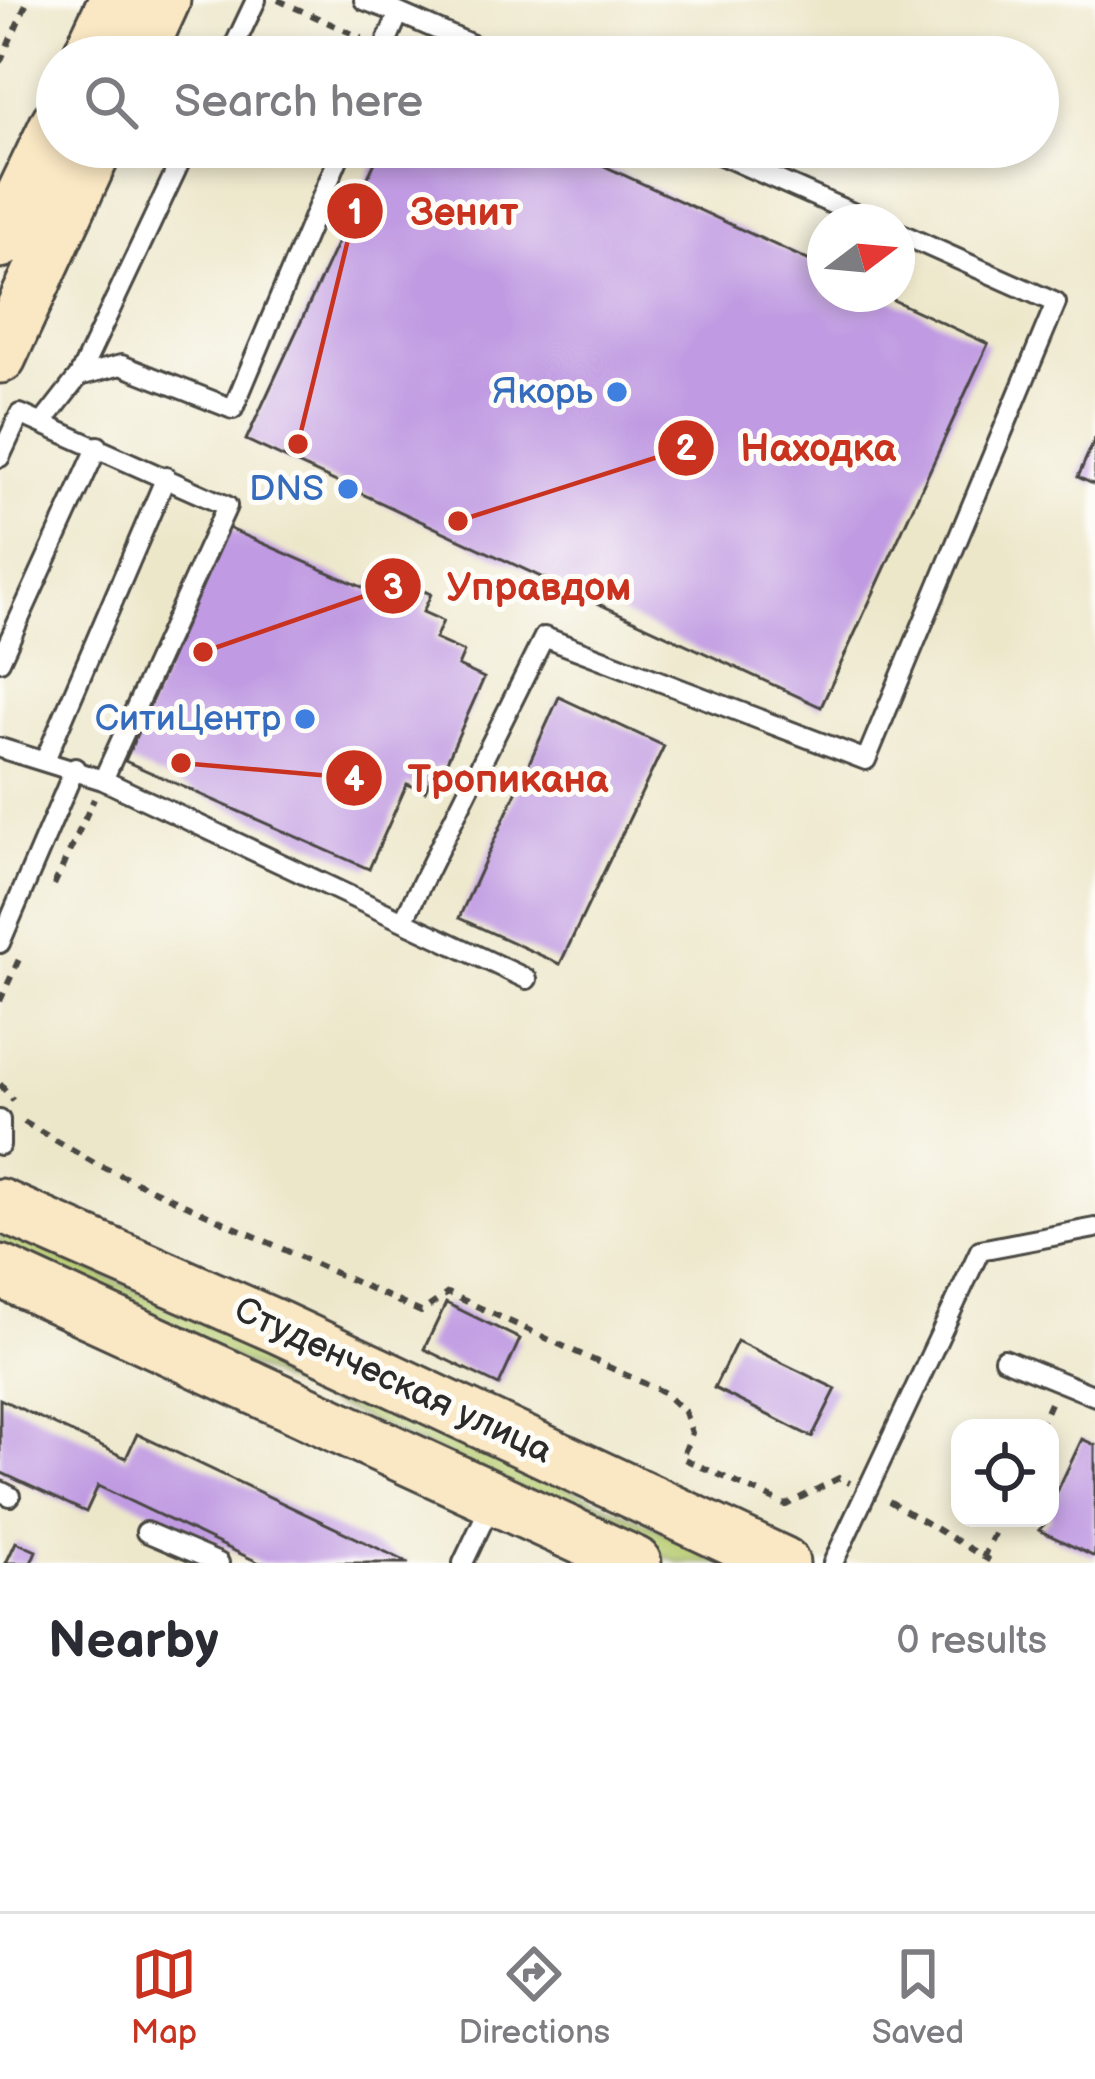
<!DOCTYPE html>
<meta charset="utf-8">
<style>
:root{--surface:#fff;--page:#f7f7f7;--text:#2b2b33;--muted:#7c7c81;--line:#e1e1e2;--accent:#c8321e}
body{margin:0;font-family:"Balsamiq Sans",sans-serif;background:var(--page);color:var(--text)}
.controls{position:absolute;right:36px;bottom:36px;display:grid;overflow:hidden;border-radius:24px;box-shadow:0 6px 18px #0003}
.controls button{width:108px;height:108px;display:grid;place-items:center;padding:0;border:0;border-bottom:3px solid var(--line);background:var(--surface);color:var(--text);font:60px sans-serif}
.compass{position:absolute;left:807px;top:204px;width:108px;height:108px;border-radius:50%;background:var(--surface);box-shadow:0 6px 18px #0003;rotate:74deg}
.list{margin:0;padding:0;list-style:none}
h2{display:flex;justify-content:space-between;align-items:center;height:156px;margin:0;padding:0 48px;font-size:51px}
h2 small{font-size:39px;font-weight:400;color:var(--muted)}
.icon{flex:none;width:66px;height:66px;fill:none;stroke:currentColor;stroke-width:2;stroke-linecap:round;stroke-linejoin:round}
.map{position:relative;flex:none;width:1095px;height:1563px;overflow:hidden}
.search{position:absolute;background:var(--surface);box-shadow:0 6px 18px #0003;left:36px;right:36px;top:36px;height:132px;display:flex;align-items:center;gap:30px;box-sizing:border-box;padding:0 42px;border-radius:66px;color:var(--muted);font-size:45px}
.sheet{height:348px;background:var(--surface)}
nav{display:flex;justify-content:space-around;align-items:center;box-sizing:border-box;height:168px;border-top:3px solid var(--line);background:var(--surface);font-size:33px;color:var(--muted)}
nav a{display:grid;justify-items:center;gap:6px}
nav .on{color:var(--accent)}
.map>svg:first-child{display:block}
</style>
<div class="map">
<svg width="1095" height="1563" viewBox="0 0 1095 1563">
<rect width="100%" height="100%" fill="#fdfcf7"/>
<filter id="ink" filterUnits="userSpaceOnUse"><feTurbulence type="fractalNoise" baseFrequency=".00833" numOctaves="2"/><feDisplacementMap in="SourceGraphic" scale="24" xChannelSelector="R" yChannelSelector="G"/><feConvolveMatrix kernelMatrix="1 2 1 2 8 2 1 2 1" color-interpolation-filters="sRGB"/></filter>
<filter id="wash" filterUnits="userSpaceOnUse"><feTurbulence type="fractalNoise" baseFrequency=".004" numOctaves="4" result="noise"/><feDisplacementMap in="SourceGraphic" scale="48" xChannelSelector="R" yChannelSelector="G"/><feGaussianBlur stdDeviation="2.7" result="paint"/><feColorMatrix in="noise" values="0 0 0 0 0 0 0 0 0 0 0 0 0 0 0 0 0 1.4 0 .05"/><feComposite in="paint" operator="in"/></filter>
<g filter="url(#wash)">
<rect width="100%" height="100%" fill="#ede7ca"/>
<path fill="#b5ca6d" stroke="#707a4c" stroke-width="3" d="M0 1228 733 1563H680L0 1252Z"/>
<g id="blocks">
<path fill="#c09ae2" d="M382 147H563L825 268V294H880L988 344 821 707 246 440Z
M1095 438V485L1078 477Z
M228 528 369 590 377 571 431 594 423 612 443 621 435 639 464 652 458 666 484 678 443 770 436 767 425 791 407 784 369 869 125 761Z
M559 697 664 746 560 964 459 918Z
M446 1303 520 1339 499 1385 424 1349Z
M737 1341 836 1389 812 1437 714 1388Z
M0 1399 126 1458 137 1434 409 1563H260L98 1486 86 1512 0 1472Z
M1082 1439 1095 1445V1557L1039 1530 1050 1518V1506Z
M16 1542 36 1551 31 1563H6Z"/>
</g>
</g>
<g filter="url(#ink)">
<use href="#blocks" fill-opacity="0" stroke="#484743" stroke-width="3"/>
<g fill="none" stroke-linecap="round" stroke-linejoin="round">
<g stroke="#484743" stroke-width="24">
<path id="lane" d="M364 0 399 13 380 57
M399 13 500 57
M229 57 256 0
M703 147 873 222
M79 376 187 147
M44 421 79 376 121 365 233 409 343 147
M0 457 20 414 227 506 103 780
M0 661 98 446
M0 748 103 780 403 921 544 637 866 760 1056 303 897 232
M45 760 166 477
M403 921 527 979
M0 943 75 768
M0 1120V1145
M1004 1359 1095 1396
M0 1491 10 1496
M146 1532 219 1563
M463 1563 492 1502
M833 1563 980 1250 1095 1228"/>
</g>
<g stroke="#484743" stroke-width="57">
<path id="secondary" d="M88 57 115 0
M138 57 164 0
M0 242 57 123
M0 357 97 147
M0 1205 278 1327 783 1563
M0 1271 635 1563"/>
</g>
<path stroke="#484743" stroke-width="6" stroke-dasharray="9 9" stroke-linecap="butt" d="M278 0 362 38
M0 62 28 0
M54 885 94 799
M0 1001 20 957
M0 1084 13 1100
M24 1122 94 1163 421 1312 448 1293 663 1392 685 1412 692 1433 682 1458 786 1505 839 1478 850 1483
M1039 1428 1051 1401
M889 1501 994 1563
M983 1558 1001 1518"/>
<use href="#lane" stroke="#fff" stroke-width="18"/>
<use href="#secondary" stroke="#fae7c3" stroke-width="51"/>
</g>
</g>
<g fill="#3f7fe0" stroke="#fdfcf7" stroke-width="4.5">
<circle cx="617" cy="392" r="12"/>
<circle cx="348" cy="489" r="12"/>
<circle cx="305" cy="719" r="12"/>
</g>
<g text-anchor="middle" dominant-baseline="central" stroke-width="10" stroke-linejoin="round" paint-order="stroke">
<g font-size="36" fill="#366cbe" stroke="#fdfcf7" text-anchor="end">
<text x="593" y="392">Якорь</text>
<text x="324" y="489">DNS</text>
<text x="281" y="719">СитиЦентр</text>
</g>
<g font-size="36" fill="#2b2b2b" stroke="#fdfcf7">
<text transform="translate(393 1381) rotate(25)">Студенческая улица</text>
</g>
</g>
<path fill="none" stroke="#c8321e" stroke-width="4.5" d="M298 444L355 211M458 521L686 448M203 652L393 586M181 763L354 778"/>
<g fill="#c8321e" stroke="#fdfcf7" stroke-width="4.5">
<circle cx="298" cy="444" r="12"/>
<circle cx="458" cy="521" r="12"/>
<circle cx="203" cy="652" r="12"/>
<circle cx="181" cy="763" r="12"/>
<circle cx="355" cy="211" r="30"/>
<circle cx="686" cy="448" r="30"/>
<circle cx="393" cy="586" r="30"/>
<circle cx="354" cy="778" r="30"/>
</g>
<g font-size="36" text-anchor="middle" font-weight="bold" fill="#fff">
<text x="355" y="224">1</text>
<text x="686" y="460">2</text>
<text x="393" y="599">3</text>
<text x="354" y="791">4</text>
</g>
<g font-size="39" text-anchor="middle" font-weight="bold" fill="#c8321e" stroke="#fdfcf7" stroke-width="10" stroke-linejoin="round" paint-order="stroke">
<text x="464" y="225">Зенит</text>
<text x="818" y="461">Находка</text>
<text x="539" y="600">Управдом</text>
<text x="508" y="792">Тропикана</text>
</g>
</svg>
<div class="controls">
<button><svg class="icon" aria-label="locate" viewBox="0 0 24 24"><circle cx="12" cy="12" r="6"/><path d="M12 2v4M12 18v4M2 12h4M18 12h4"/></svg></button>
</div>
<svg class="compass" viewBox="-18 -18 36 36"><path d="M0-13l5 13h-10z" fill="#e53935"/><path d="M0 13l5-13h-10z" fill="#7c7c81"/></svg>
<div class="search"><svg class="icon" aria-label="search" viewBox="0 0 24 24"><circle cx="10" cy="10" r="6"/><path d="M15 15l6 6"/></svg>Search here</div>
</div>
<section class="sheet">
<h2>Nearby<small>0 results</small></h2>
<ul class="list">
</ul>
</section>
<nav>
<a class="on"><svg class="icon" aria-label="map" viewBox="0 0 24 24"><path d="M3 6l6-2 6 2 6-2v14l-6 2-6-2-6 2zM9 4v14M15 6v14"/></svg>Map</a>
<a><svg class="icon" aria-label="directions" viewBox="0 0 24 24"><path d="M12 3l9 9-9 9-9-9zM9 14v-3h6M13 9l2 2-2 2"/></svg>Directions</a>
<a><svg class="icon" aria-label="saved" viewBox="0 0 24 24"><path d="M7 4h10v16l-5-4-5 4z"/></svg>Saved</a>
</nav>
